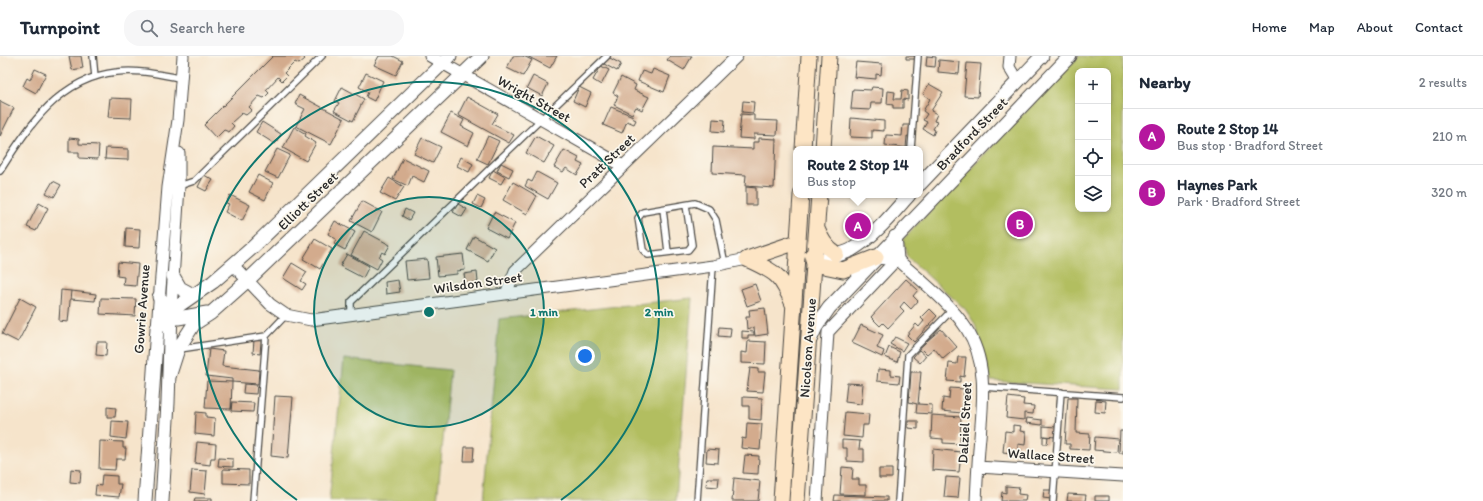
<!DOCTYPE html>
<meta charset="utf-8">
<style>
:root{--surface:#fff;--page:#f6f6f7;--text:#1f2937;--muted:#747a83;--line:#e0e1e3;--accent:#b5179e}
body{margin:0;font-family:Itim,sans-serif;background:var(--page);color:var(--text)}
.controls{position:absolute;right:12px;top:12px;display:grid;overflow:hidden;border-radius:8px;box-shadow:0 2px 6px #0003}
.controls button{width:36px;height:36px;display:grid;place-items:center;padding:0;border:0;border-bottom:1px solid var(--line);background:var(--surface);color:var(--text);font:20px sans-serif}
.you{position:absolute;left:585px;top:300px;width:14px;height:14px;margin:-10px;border:3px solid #fff;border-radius:50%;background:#1a73e8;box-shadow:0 0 0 6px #1a73e833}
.badge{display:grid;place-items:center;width:26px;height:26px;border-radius:50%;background:var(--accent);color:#fff;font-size:13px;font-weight:700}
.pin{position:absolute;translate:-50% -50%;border:2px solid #fff;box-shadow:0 1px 4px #0006}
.popup{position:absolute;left:793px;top:90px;width:130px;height:52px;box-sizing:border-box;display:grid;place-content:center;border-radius:8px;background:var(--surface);filter:drop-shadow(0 1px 3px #0005);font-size:13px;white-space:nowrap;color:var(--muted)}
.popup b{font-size:15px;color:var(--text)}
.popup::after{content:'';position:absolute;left:50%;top:100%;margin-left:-8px;border:8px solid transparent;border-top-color:var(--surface)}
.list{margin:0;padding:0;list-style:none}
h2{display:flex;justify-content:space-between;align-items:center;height:52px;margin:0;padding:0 16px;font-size:17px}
h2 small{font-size:13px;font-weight:400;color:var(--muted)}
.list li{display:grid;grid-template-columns:26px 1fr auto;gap:12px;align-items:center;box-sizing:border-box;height:56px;padding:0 16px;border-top:1px solid var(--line)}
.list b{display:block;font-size:15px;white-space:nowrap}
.list p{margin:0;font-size:13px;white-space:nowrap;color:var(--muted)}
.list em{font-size:13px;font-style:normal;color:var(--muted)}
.icon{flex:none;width:22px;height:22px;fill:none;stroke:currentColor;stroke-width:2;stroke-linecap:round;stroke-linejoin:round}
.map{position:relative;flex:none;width:1123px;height:445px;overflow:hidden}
header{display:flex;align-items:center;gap:24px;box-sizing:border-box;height:56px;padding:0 20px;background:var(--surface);border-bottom:1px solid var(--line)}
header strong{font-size:19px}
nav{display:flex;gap:22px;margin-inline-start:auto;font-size:14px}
.search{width:280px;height:36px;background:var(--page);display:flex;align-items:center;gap:10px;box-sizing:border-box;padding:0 14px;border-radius:16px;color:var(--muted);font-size:15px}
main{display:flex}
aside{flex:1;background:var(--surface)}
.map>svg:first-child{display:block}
</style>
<header>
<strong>Turnpoint</strong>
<div class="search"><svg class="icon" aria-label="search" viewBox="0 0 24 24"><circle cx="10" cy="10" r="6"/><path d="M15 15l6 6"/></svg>Search here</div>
<nav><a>Home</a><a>Map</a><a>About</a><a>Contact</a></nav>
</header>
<main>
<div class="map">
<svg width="1123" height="445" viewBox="0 0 1123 445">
<rect width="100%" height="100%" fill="#fbf7ec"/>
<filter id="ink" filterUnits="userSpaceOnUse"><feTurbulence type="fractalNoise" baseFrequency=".025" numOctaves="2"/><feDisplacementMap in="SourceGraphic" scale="8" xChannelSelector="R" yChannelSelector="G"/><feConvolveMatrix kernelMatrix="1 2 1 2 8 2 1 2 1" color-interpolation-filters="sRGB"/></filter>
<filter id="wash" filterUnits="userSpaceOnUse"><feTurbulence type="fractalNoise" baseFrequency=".012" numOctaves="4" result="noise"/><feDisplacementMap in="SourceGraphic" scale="16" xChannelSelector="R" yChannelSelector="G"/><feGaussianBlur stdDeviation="0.9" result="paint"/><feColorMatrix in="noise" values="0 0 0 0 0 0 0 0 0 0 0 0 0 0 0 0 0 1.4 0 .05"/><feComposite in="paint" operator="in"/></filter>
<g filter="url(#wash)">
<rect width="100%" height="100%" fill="#f6e4cb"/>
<path fill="#b2be60" stroke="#6e7446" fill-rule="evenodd" d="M1079 0H1123V333L991 325 975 268 965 253 907 201 903 183ZM1078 15H1108V153H1078Z
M692 242 676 445H483L499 263Z
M344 303 450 314 437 445H329Z"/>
<g id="blocks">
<path fill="#d3ab8d" d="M69 0H81L83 12 72 14Z
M273 0H302L305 3 299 8 295 6 284 17 287 20 282 25 278 21 266 34 269 37 264 42 259 40 249 51 252 54 246 59 242 57 231 67 234 70 229 76 224 74 216 82 204 69Z
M379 0H393L403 5 396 19 374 9Z
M513 0H523L532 4 523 20 507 12Z
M527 0H557L550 12Z
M670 0H692L684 14 667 4Z
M906 0H915V3H906Z
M927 0 936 1 935 11 926 10Z
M608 1 621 8 617 15 604 8Z
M939 4 960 6 959 18 938 16Z
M856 6 882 8 881 19 876 18V23L854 21Z
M967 7 981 8 978 41 964 40Z
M601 10 609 14 601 29 593 24Z
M35 13 46 18 36 37 23 30 27 22 30 24Z
M653 13 670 20 664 36 638 25 642 15 651 18Z
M366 17 383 25 374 45 366 41 368 36 359 31Z
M533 20 548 28 542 40 527 32Z
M621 21 636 29 634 34 649 41 642 54 636 51 632 58 614 49 618 40 613 37Z
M929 28 943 36 931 55 937 58 934 65 937 66 933 73 935 74 933 79 923 73 927 66 923 64 927 58 923 55 930 43 923 38Z
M342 31 364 43 353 65 334 55 339 47 335 45Z
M579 31 591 37 585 51 573 45Z
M872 31 883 32 882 47H871L870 54 851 53 853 33 871 34Z
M902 34 908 35V44L903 43V52H893V49L887 48 888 35 895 36 894 43H901Z
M299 39 344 63 331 88 296 70 305 53 295 48Z
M467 41 498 58 492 68 514 79 509 87 458 59Z
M110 42 132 43 131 62 108 61Z
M0 45 14 52 0 80Z
M743 45 754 46 753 57 742 56Z
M611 51 633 60 632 62 636 64 634 68 627 65 622 77 603 69Z
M451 57 464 64 461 70 474 77 468 90 441 76Z
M741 58 754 59V64L778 65 777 79 754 78V83L739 82Z
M851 62 884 65V75L872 74V82L850 81Z
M713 63 725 64 724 76 712 75Z
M262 66 281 78 275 88 256 76Z
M903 69H911L910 81 907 80 906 92 885 89 886 79 902 80Z
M294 71 306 78 305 80 316 87 306 105 283 92Z
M488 80 499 85 488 108 477 103Z
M536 80 554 90 544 107 526 97Z
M69 82 79 83V88L99 89 98 103 79 102V96H69Z
M422 82 441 91 433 107 414 98Z
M759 82 776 83 774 132 745 130 746 119 712 117 713 91 753 93V86H759Z
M106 92 128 93V104L105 103Z
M277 93 290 99 278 122 265 116Z
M564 94 579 102 577 106 583 109 577 119 566 112 563 116 554 111Z
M461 101 473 108 469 116 457 110Z
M403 102 429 115 424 126 412 120 408 130 393 123Z
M501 107 513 113 509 121 497 115Z
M493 114 505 121 501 128 489 122Z
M537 116 557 127 548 143 525 130 528 124 532 126Z
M204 119 213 124 206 135 198 131Z
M258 119 273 127 265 144 249 136Z
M389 122 404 131 395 145 380 137Z
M53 125 61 129 54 141 46 137Z
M513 126 537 140 527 158 503 144Z
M746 131 756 132V149H746Z
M230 139 250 149 242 165 225 156 229 148 226 147Z
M477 140 485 144 481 152 473 148Z
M362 145 382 156 372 176 351 165Z
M39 147 48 152 36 175 27 171Z
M458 148 467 153 462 161 453 156Z
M405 153 413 157 409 164 402 160Z
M494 156 515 167 507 183 486 172Z
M335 165 355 176 345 194 334 188 336 183 328 178Z
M126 172 140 173 139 192 125 191Z
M364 175 390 189 385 198 382 196 379 201 382 203 377 213 351 199Z
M474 180 495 192 488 205 467 194Z
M315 183 332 193 320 213 303 203Z
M347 198 369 210 363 222 340 210Z
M463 198 465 214 457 215V218L438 220 436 201Z
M427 203 429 222 407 224 405 205Z
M118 206 138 208 136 230 123 229 124 221 117 220Z
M292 207 307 216 301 225 306 228 302 234 283 222Z
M477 216 478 226 466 228 464 218Z
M906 223 918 234 913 240 918 245 911 253 904 246 900 251 904 255 888 272 883 267 880 270 871 261Z
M398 224 400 236 386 238 385 226Z
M755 228 761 245 747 250 741 233Z
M61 234 71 235 68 266 59 265Z
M72 235 96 238 95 245 71 243Z
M20 242 36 251 18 286 2 278Z
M101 242 136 243 135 260 100 258Z
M765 252 768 278 755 280 754 271 747 273 746 261H750L749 254Z
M930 253 937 260 914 286 907 279 916 268 919 271 924 265 921 262Z
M861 269 883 279 877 292 884 295 882 301 852 287Z
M719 271 731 272 730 281 718 280Z
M941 273 957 291 943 303 934 292 927 298 920 291Z
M742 275 754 276V279H748V282H742Z
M895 281 907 287 902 295 890 288Z
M254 284 261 285 260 298 253 297Z
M748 285 766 286 765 308 741 307V296L747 297Z
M97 286H107L106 300 96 299Z
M889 291 900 296 897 306 885 301Z
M209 293 224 295 222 310 259 314 258 328 232 326V323L206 320Z
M919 294 926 300 920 307 913 301Z
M958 301H966L964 321 960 320V326L947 325 949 307 957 308Z
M750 312 758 313V316H765L763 336 747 335Z
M878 313 891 314V319L900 320 899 327 877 325Z
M911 316H921L918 348 932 349V358L916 357 917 348 909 346Z
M207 325 232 326 231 353 205 352Z
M847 327 863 328 861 348 845 346Z
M244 328 257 329 256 338 243 337Z
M950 332 964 333 962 357 942 355 943 342 949 343Z
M275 340 293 341 288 402 271 400Z
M743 341 762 342 761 364 749 363V350H743Z
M1008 341 1024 343 1023 349 1034 350 1033 358 1024 357V364L1006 362Z
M1068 342H1077L1076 377 1090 378 1089 394 1070 393V388H1065Z
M1096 344 1106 345 1105 357 1095 356Z
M232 346 254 347 253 356 231 355Z
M107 351 116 352 115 361H107Z
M196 356 206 357V361L215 362 214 380 195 378Z
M845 356 869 358 868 369H863L862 382 843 380Z
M932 359 961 361 960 388 943 387V383L931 382Z
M1027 362 1042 364V369L1026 367Z
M112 365 128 366 126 383 111 381Z
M908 365H918V373L908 372Z
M747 367 762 368 760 394 741 392 742 382 746 383Z
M1013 369 1021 370 1020 375 1026 376 1025 389 1018 388V398L1003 396 1005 375 1013 376Z
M1043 370 1056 371V381L1043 380Z
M1120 375H1123V397H1119Z
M1043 380 1048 381 1047 388H1043Z
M1095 381 1118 383 1117 396 1094 394Z
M842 384 860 385 859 393H864V406L847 405V392H842Z
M100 385 123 386V392H126L125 403H116L115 414 99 413Z
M197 386 216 388 215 402H211L210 409 195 407Z
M465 391H474L473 405H464Z
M707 393 719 394 718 407 706 406Z
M933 393 961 396 959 416 932 414Z
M745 399 759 400 758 418 743 417Z
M219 402 233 403V411L218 410Z
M842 411 853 412 852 423H859V429H866V439L840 438Z
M71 413 81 414 80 427 70 426Z
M223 413 249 414V428L223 427Z
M879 413H892V422H879Z
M192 414 207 415 205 438 190 436Z
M102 419 117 420V428H121L119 441 95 439 96 429 101 430Z
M946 421 960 422 958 442 944 441Z
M707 422H719L718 431 706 430Z
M734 422 760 425 758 445H732Z
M1006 430 1019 431 1018 438 1026 439 1025 445H1001L1002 436 1006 437Z
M1044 434H1052L1051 443 1043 442Z
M1068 438 1086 439 1085 445H1067Z
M835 439 887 441V445H834Z
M1095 440H1109V445H1095Z
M195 442H212V445H194Z"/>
</g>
</g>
<g filter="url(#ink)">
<use href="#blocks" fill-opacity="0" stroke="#494743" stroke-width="1"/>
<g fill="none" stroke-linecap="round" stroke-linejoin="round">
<g stroke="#494743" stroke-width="8">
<path id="service" d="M93 0 95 21
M911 93 918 0
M0 115C29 70 59 22 117 16 138 13 161 19 181 22
M179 130 194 125 322 0
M686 149 692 189 688 194 648 199 643 194 638 162 643 156 695 147 709 153 716 164 725 208
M663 153 668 196
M351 259V246L607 0
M180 293 266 280 286 259
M983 331 1123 341
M253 445 266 280
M697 445 713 210
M898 445 908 299 951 255
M1053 445 1061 336"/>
</g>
<g stroke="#494743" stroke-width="13">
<path id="minor" d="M430 0 623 110
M1010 0 1009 11 1018 26
M233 209 270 248 286 259 311 264 713 210 747 203
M506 238 515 215 737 0
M171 255 179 130V97
M157 272 168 131 178 64 183 0
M978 411 1123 420
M817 445 828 276 897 203C920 224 949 246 966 272 988 305 983 344 980 381 978 402 977 424 976 445"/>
</g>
<g stroke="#494743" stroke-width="15">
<path id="tertiary" d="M920 128 1042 0
M876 201 897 203 895 181
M814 208C826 202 840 199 851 194 874 181 892 158 909 139
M173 220 180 232 193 239
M159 241 178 262 207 257
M810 284 816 271 829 252 1070 0
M169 321 178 293 194 268 211 257 247 225 482 0
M145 445 157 272 171 255 213 226 252 192 450 0
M162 445 168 347 171 255"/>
</g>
<g stroke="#494743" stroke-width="17">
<path id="secondary" d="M803 93 809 0
M823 93 829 0
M817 173C822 184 826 192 836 198
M812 199 814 208 843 214 876 201
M747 203C776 217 780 217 793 248
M747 203 797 186
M781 445 801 139
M797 445 819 139"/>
</g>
<use href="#service" stroke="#fff" stroke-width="5.5"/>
<use href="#minor" stroke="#fff" stroke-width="11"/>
<use href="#tertiary" stroke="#fff" stroke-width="13"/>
<use href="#secondary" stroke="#fde5c5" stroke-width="15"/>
</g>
</g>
<circle cx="429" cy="256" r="115" fill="#0f766e" fill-opacity=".12"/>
<g fill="none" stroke="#0f766e" stroke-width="2">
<circle cx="429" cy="256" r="115"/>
<path d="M297 444A230 230 0 1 1 561 444"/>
</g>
<g text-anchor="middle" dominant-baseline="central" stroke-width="3.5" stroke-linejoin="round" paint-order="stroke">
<g font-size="14" fill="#2b2b2b" stroke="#fbf7ec">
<text transform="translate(534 43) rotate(29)">Wright Street</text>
<text transform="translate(972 78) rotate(-46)">Bradford Street</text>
<text transform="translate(607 105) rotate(-44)">Pratt Street</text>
<text transform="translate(308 145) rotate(-44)">Elliott Street</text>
<text transform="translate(478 227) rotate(-8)">Wilsdon Street</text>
<text transform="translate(142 253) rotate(-86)">Gowrie Avenue</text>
<text transform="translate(808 292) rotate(-86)">Nicolson Avenue</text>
<text transform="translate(965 367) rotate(-87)">Dalziel Street</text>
<text transform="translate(1051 400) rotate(4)">Wallace Street</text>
</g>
</g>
<circle cx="429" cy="256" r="6" fill="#0f766e" stroke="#fbf7ec" stroke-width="2"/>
<g font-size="12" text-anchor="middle" font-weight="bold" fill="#0f766e" stroke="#fbf7ec" stroke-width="3.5" stroke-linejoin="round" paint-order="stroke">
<text x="544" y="260">1 min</text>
<text x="659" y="260">2 min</text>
</g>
</svg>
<div class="controls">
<button>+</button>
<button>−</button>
<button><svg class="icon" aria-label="locate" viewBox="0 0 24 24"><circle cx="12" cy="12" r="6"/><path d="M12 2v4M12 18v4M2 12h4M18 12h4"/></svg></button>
<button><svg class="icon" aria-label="layers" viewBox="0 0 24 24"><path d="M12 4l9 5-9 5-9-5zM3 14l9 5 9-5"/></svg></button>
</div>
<div class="you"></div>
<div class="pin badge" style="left:858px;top:170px">A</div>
<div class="popup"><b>Route 2 Stop 14</b>Bus stop</div>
<div class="pin badge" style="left:1020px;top:168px">B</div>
</div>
<aside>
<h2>Nearby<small>2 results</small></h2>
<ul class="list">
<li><span class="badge">A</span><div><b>Route 2 Stop 14</b><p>Bus stop · Bradford Street</p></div><em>210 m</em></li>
<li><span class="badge">B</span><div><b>Haynes Park</b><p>Park · Bradford Street</p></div><em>320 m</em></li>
</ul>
</aside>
</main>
